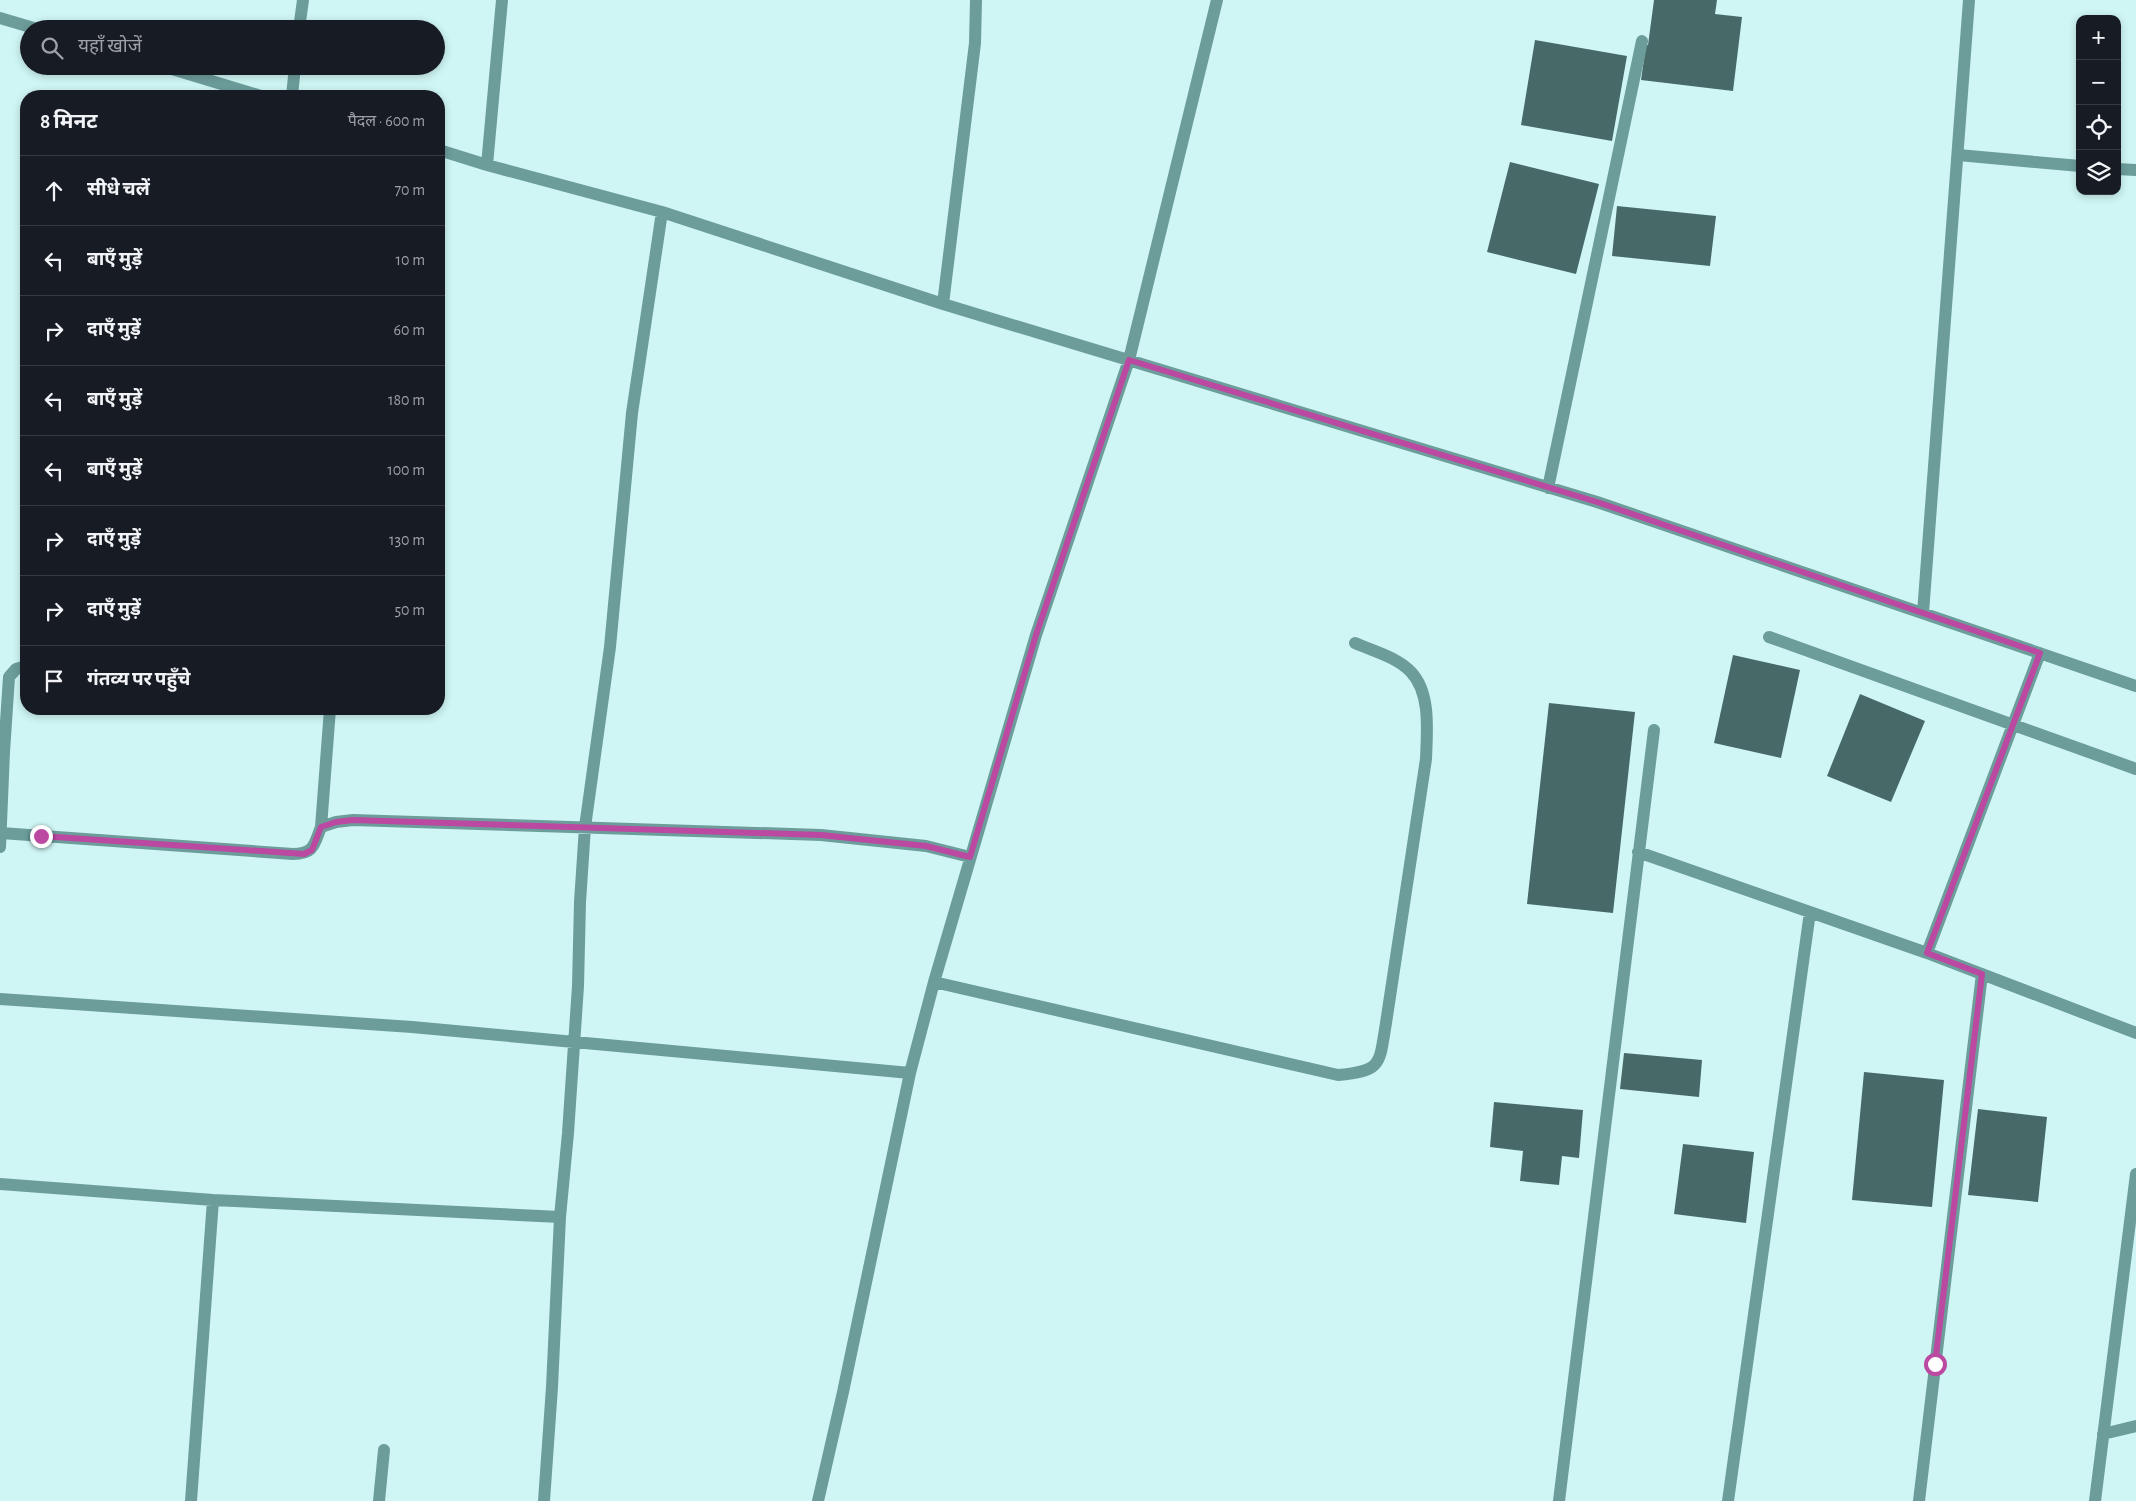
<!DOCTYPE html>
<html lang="hi">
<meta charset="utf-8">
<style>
:root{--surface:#171b24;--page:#242831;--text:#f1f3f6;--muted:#9ea1a6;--line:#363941}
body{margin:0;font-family:"Alegreya Sans","Noto Sans Devanagari",sans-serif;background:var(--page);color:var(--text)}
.controls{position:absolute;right:15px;top:15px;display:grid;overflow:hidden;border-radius:10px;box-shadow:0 2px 8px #0003}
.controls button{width:45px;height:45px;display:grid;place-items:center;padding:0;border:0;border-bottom:1px solid var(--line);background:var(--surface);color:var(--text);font:25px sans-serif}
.stop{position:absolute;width:15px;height:15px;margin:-11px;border:4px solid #bb48a1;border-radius:50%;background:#fff}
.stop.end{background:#bb48a1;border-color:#fff;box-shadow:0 1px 5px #0008}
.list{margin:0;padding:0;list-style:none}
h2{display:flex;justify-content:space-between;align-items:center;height:65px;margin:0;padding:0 20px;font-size:21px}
h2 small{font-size:16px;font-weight:400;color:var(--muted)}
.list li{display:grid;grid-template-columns:32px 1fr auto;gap:15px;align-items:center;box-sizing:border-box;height:70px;padding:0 20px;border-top:1px solid var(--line)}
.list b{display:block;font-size:19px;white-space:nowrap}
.list em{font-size:16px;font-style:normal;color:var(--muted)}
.icon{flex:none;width:28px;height:28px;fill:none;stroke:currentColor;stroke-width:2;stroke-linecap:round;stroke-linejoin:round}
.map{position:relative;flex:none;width:2136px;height:1501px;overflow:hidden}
.search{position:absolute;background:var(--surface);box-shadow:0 2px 8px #0003;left:20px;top:20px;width:425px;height:55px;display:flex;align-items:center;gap:12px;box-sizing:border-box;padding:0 18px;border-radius:28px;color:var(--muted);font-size:19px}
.panel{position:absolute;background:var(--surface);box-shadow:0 2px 8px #0003;left:20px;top:90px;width:425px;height:625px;border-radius:20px}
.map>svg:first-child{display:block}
</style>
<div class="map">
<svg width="2136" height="1501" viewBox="0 0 2136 1501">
<rect width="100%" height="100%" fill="#cff6f4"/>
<path fill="#476a69" d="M1654 0H1717L1715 14 1742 17 1733 91 1641 80 1646 45H1648Z
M1535 40 1627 56 1612 141 1521 125Z
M1510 162 1599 184 1576 274 1487 252Z
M1617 206 1716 216 1710 266 1612 256Z
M1733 655 1800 670 1781 758 1714 743Z
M1860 694 1925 721 1891 802 1827 776Z
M1549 703 1635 712 1613 913 1527 904Z
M1624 1053 1702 1060 1699 1097 1620 1089Z
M1864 1072 1944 1080 1932 1207 1852 1200Z
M1494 1102 1583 1110 1579 1158 1562 1156 1559 1185 1520 1181 1523 1151 1490 1147Z
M1978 1109 2047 1117 2038 1202 1968 1195Z
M1683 1144 1754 1152 1746 1223 1674 1214Z"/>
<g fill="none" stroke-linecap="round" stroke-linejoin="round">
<path stroke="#6c9d9b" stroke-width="12" d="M0 18 37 29
M299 29 303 0
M162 66 261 96
M292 96 295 66
M439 150 487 165 662 212 943 304 1597 502 2136 686
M1958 155 2080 166
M487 165 502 0
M2117 169 2136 170
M943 304 975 43 976 0
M1548 488 1642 41
M1923 613 1969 0
M1769 637 2136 769
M0 751 4 752 0 847
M4 752 9 677 16 669 26 666
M321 827 330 709
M1 833 293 854C314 854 314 845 321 827L336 822 353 820 821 835 926 846 970 857
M1638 852 1927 953 2136 1033
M1927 953 2040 653
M934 982 1338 1075C1383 1071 1379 1064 1386 1023L1426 759C1427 731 1431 693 1411 672 1397 657 1373 651 1355 643
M0 999 412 1027 910 1073
M0 1184 213 1200 560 1217
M2103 1434 2136 1426
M191 1501 213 1200
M379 1501 384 1450
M544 1501 552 1387 560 1217 568 1133 578 986 580 902 585 827 610 647 632 413 662 212
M818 1501 843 1392 910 1073 934 982 1036 635 1129 360 1217 0
M1559 1501 1654 730
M1728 1501 1810 912
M1919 1501 1982 974
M2095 1501 2136 1174"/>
</g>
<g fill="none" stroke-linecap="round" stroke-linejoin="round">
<path stroke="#bb48a1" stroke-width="6" d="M41 836 304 854 312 850 321 827 336 822 353 820 821 835 926 846 970 857 1036 635 1129 360 1597 502 2040 653 1927 953 1982 974 1935 1364"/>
</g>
</svg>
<div class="controls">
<button>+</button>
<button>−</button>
<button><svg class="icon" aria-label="locate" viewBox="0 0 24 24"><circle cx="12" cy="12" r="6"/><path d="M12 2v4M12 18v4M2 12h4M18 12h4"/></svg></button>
<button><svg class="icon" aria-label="layers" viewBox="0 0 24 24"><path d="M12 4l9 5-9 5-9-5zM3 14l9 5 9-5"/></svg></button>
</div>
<div class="stop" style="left:1935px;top:1364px"></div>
<div class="stop end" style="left:41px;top:836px"></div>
<div class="search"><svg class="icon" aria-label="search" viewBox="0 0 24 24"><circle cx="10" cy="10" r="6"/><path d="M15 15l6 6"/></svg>यहाँ खोजें</div>
<section class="panel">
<h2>8 मिनट<small>पैदल · 600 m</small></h2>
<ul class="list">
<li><svg class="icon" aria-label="ahead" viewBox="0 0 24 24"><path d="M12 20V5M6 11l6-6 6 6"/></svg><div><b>सीधे चलें</b></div><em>70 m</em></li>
<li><svg class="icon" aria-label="left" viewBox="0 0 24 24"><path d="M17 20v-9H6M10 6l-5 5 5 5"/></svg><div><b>बाएँ मुड़ें</b></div><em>10 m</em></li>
<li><svg class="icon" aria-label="right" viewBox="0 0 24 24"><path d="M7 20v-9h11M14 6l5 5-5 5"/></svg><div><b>दाएँ मुड़ें</b></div><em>60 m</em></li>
<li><svg class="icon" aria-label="left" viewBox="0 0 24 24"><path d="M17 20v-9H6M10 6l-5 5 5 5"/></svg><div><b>बाएँ मुड़ें</b></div><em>180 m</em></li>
<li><svg class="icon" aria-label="left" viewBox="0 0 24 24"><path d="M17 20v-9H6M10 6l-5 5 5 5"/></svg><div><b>बाएँ मुड़ें</b></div><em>100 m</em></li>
<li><svg class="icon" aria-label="right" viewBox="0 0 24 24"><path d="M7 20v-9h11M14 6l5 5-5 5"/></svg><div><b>दाएँ मुड़ें</b></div><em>130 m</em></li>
<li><svg class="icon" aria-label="right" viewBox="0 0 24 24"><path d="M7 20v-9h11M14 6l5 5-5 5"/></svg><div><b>दाएँ मुड़ें</b></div><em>50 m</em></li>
<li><svg class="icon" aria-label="arrive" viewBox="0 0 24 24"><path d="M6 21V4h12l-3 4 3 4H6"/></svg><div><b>गंतव्य पर पहुँचे</b></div></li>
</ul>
</section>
</div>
